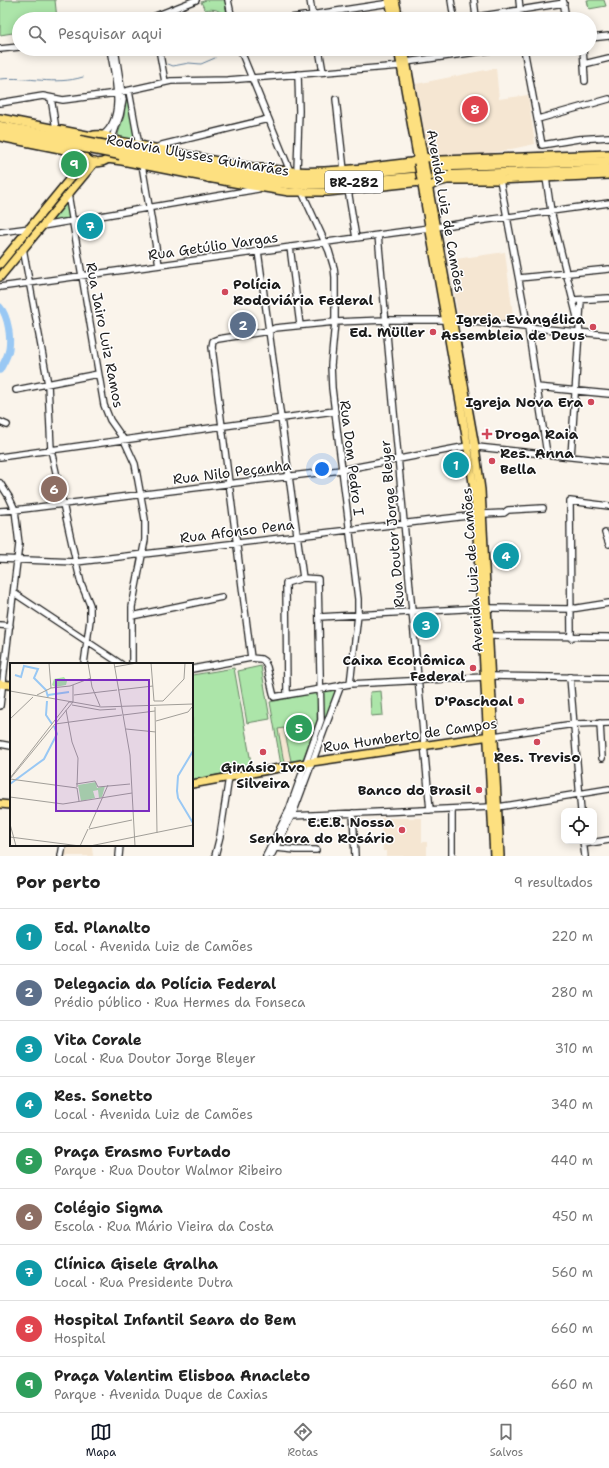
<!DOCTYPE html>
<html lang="pt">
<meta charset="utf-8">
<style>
:root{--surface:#fff;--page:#f2f2f2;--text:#222;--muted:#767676;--line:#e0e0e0;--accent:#111827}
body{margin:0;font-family:"Shantell Sans",sans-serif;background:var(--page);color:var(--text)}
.controls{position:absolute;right:12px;bottom:12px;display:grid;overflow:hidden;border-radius:8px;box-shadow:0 2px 10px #0003}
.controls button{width:36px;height:36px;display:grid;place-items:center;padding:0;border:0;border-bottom:1px solid var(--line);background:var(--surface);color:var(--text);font:20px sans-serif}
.you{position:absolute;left:322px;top:469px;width:14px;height:14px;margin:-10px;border:3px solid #fff;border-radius:50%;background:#1a73e8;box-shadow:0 0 0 6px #1a73e833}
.badge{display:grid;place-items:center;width:26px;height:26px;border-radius:50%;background:var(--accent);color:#fff;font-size:13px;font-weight:700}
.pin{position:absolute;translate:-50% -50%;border:2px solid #fff;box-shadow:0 1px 4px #0006}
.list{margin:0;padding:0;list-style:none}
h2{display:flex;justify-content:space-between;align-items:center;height:52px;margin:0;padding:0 16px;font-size:17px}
h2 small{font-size:13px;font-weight:400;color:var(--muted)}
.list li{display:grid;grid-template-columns:26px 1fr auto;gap:12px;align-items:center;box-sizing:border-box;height:56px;padding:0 16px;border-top:1px solid var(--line)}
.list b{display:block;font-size:15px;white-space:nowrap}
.list p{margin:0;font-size:13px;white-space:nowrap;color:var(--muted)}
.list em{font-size:13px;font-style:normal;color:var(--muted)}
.icon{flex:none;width:22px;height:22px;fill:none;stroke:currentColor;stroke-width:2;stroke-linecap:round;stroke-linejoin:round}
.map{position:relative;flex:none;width:609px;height:856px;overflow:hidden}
.search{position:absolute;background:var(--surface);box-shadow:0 2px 10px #0003;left:12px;right:12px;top:12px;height:44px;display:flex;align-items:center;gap:10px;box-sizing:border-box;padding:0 14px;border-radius:22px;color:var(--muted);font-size:15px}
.sheet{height:556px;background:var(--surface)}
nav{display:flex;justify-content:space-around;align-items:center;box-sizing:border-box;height:56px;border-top:1px solid var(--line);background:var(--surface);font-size:11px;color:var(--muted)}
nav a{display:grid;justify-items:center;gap:2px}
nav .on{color:var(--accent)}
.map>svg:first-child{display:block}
</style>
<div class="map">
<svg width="609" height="856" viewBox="0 0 609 856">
<rect width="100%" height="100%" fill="#faf4eb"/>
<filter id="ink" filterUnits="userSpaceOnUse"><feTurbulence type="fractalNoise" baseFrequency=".025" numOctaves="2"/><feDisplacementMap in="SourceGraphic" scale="8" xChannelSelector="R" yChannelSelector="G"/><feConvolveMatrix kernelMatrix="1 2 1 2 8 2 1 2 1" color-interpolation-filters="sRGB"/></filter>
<g filter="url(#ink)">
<path fill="#f5e6d2" d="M496 68 499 99 528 95 535 144 473 157 437 159 428 155 416 84Z
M505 252 514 323 460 318 458 316 449 260Z
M284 728 291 762 284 763 277 729Z
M381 818H422V842H427V856H386V851H383Z
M65 845 92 847 93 856H63Z"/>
<path fill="#ace5a9" stroke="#648062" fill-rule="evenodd" d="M0 0H55L57 19H19V32L0 35Z
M206 0H225L227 17H226C220 10 214 8 205 10L201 2Z
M587 0H604L606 6 589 9Z
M128 96 135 142 122 139 118 134 124 116 125 99Z
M65 155C70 157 77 158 78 164L71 174 70 164 67 162H64Z
M66 199 69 218 48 222Z
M261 666 270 719 247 723 238 671Z
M234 668 252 768 192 780V675Z
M333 689 336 691 311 761H309L324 719 323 693 325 691Z
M381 691 383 715 371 716 370 692Z
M318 692 317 720 302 762 281 765 270 702ZM284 728 291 761 284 763 278 729Z"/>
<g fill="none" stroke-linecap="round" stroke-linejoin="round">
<path stroke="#67839e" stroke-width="1" d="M168 64 173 66 189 63 201 64 215 58
M0 79C29 76 54 86 83 77"/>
<path stroke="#99c8f4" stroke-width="7" d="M0 307C8 316 11 337 9 349 8 356 3 364 0 370"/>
<g stroke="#1c1c1c" stroke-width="8">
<path id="minor" d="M228 0 232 19
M310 0 313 19
M451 0 454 19
M474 0 476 17
M519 0 521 19
M563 0 566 19
M148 19 196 0
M284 19 390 3
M463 19 564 3
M590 38 609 36
M0 49 19 47
M159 49 165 82
M240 49 290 171
M319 49 323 72
M524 49 542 145 578 139 609 137
M583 49 584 64 609 58
M406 62 498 49
M584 64 585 81
M129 91 138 140
M51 98 56 129
M336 99 344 170
M0 103 43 96 63 100 117 93 171 81 228 80 401 66
M538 119 609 99
M103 135C127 117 114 74 110 49
M112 138 120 115 123 100 115 49
M156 148 162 145 268 119
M142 165 159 265
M297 171 299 111 298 74
M546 178 551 211 578 321
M500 180 528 328 547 454
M348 190 356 238
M302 192 329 251 334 268 335 277V322L331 365 332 388 358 599V615L350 684
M68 194 104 405 110 420 124 440 135 464 145 519V540L132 607V664
M42 226 258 189
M436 227 609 203
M0 232 30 228
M378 235 430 810
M290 247 300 325
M23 248 48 384 51 450 76 562 81 583 90 605V620L84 664
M258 251 303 578
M519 278 609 269
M0 287 429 228
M573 300 609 298
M452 320 609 335
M537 387 609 394
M16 390 98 374
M0 422 7 425
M0 457 334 411
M571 457 581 300
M0 483 9 497 15 510 19 544 0 706
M0 511 15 510 341 470 468 446 609 461
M483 514 504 513 508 510 543 508
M605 533 609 544
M0 559 76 562 476 515
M14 593 121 664
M488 608 571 609 609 603
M132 616 222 597
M319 617 481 608
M0 625 10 626
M489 636 609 637
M571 638 570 501 609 506
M251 658 212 347 213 341 218 339 269 331 275 328 335 322 386 320H446
M192 669 251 658 261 659 264 661 267 667 274 697 350 684 484 677
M492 676 609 678
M570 677 581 811
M600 723 602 758
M494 736 574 724 609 723
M0 744 11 746
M498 807 609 789
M452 809V856
M353 813 355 856
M291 816 491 807
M583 841 585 856
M584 844 609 840
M276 848 296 850H316
M61 856 63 845
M119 856 120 845
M215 856 220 836 229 777
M266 856 289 810 321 720 318 579 303 578 286 583 287 695
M271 856 294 811 341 685"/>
</g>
<g stroke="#1c1c1c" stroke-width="10">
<path id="major" d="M389 0 393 19
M395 0 399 19
M398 49 418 161
M404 49 424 160
M0 118 92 136
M94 135C108 134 121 139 112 154 97 178 63 146 94 135Z
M0 137 60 149 83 156
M113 140C172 150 230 167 290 171 331 173 371 167 411 162L415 161 417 157
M423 156 433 160H442L609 154
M107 159 122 161 234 183 289 192H328L421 182
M427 179 475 446 481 490 500 856
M421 180 467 442 475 497 494 856
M429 187 436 183 447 180H500L609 175
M0 264 86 159
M0 277 95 162
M0 684 11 685
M192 784 312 762 490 736
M0 804 11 805"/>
</g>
<g stroke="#1c1c1c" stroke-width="11">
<path id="highway" d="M0 126 80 140
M0 132 79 147
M122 148 254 173 295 177H331L422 167 609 161
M120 155 255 181 296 185 333 184 423 176 609 169
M209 178 224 179"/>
</g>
<use href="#minor" stroke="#fff" stroke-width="5.5"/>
<use href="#major" stroke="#fde080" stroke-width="7"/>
<use href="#highway" stroke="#fde080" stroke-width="8"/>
<g stroke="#1c1c1c" stroke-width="10" stroke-linecap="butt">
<path id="major-bridge" d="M424 162 427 179
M418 163 421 180"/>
</g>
<g stroke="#1c1c1c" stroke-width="11" stroke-linecap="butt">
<path id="highway-bridge" d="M80 140 122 148
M79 147 120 155"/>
</g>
<use href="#major-bridge" stroke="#fde080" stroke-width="7"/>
<use href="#highway-bridge" stroke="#fde080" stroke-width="8"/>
</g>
</g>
<g fill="#d1495b" stroke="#fff" stroke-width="1.5">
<circle cx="225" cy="292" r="4"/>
<circle cx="593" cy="327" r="4"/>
<circle cx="433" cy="332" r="4"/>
<circle cx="591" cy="402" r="4"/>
<path d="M485 428h4v4h4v4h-4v4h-4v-4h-4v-4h4z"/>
<circle cx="492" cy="461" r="4"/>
<circle cx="473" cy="668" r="4"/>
<circle cx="521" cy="701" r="4"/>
<circle cx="537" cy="742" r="4"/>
<circle cx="263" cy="752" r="4"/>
<circle cx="479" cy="790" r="4"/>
<circle cx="402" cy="830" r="4"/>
</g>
<g text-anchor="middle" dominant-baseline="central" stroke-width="3" stroke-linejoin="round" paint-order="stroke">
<rect fill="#fff" stroke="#606060" stroke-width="1" x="325" y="171" width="58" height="22" rx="3"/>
<g font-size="13" font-weight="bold" fill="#1c1c1c">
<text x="354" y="182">BR-282</text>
</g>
<g font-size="14" fill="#1c1c1c" stroke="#fff">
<text transform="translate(198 155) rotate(10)">Rodovia Ulysses Guimarães</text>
<text transform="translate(446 211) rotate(80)">Avenida Luiz de Camões</text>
<text transform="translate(213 246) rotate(-8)">Rua Getúlio Vargas</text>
<text transform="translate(105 335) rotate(79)">Rua Jairo Luiz Ramos</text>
<text transform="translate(352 458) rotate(83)">Rua Dom Pedro I</text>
<text transform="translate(232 472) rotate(-7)">Rua Nilo Peçanha</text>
<text transform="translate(392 524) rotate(-95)">Rua Doutor Jorge Bleyer</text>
<text transform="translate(237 531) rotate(-7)">Rua Afonso Pena</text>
<text transform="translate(472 570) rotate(-94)">Avenida Luiz de Camões</text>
<text transform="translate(410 735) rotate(-8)">Rua Humberto de Campos</text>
</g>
<g font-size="14" font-weight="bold" fill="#1c1c1c" stroke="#fff" text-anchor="end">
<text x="233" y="284" text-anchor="start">Polícia<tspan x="233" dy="16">Rodoviária Federal</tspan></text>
<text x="585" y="319">Igreja Evangélica<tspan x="585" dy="16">Assembleia de Deus</tspan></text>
<text x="425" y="332">Ed. Müller</text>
<text x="583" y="402">Igreja Nova Era</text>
<text x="495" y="434" text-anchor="start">Droga Raia</text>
<text x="500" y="453" text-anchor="start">Res. Anna<tspan x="500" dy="16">Bella</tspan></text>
<text x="465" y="660">Caixa Econômica<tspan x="465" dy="16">Federal</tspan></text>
<text x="513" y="701">D'Paschoal</text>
<text x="537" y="757" text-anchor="middle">Res. Treviso</text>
<text x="263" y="767" text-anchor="middle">Ginásio Ivo<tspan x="263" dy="16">Silveira</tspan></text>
<text x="471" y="790">Banco do Brasil</text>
<text x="394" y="822">E.E.B. Nossa<tspan x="394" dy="16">Senhora do Rosário</tspan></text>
</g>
</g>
<g transform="translate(10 663)">
<rect width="183" height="183" fill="#faf4eb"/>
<path d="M54 14 57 18 56 22 45 24 42 22 44 16ZM86 119 87 125 95 123 92 134 89 135 88 127 83 128 85 135 71 138 68 122Z" fill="#ace5a9"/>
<path fill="none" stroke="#99c8f4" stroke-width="2" d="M5 12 11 14 14 3 28 6 24 15 36 27 38 34M38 32 59 29M37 38 36 52 42 61M183 88 168 113 167 128 168 135 183 160M0 121 34 96 47 71 44 63"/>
<path fill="none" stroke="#a19e98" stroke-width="1" d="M39 0 41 25M78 0 82 24 90 43M104 0 120 92 125 183M141 0 144 38M104 4 127 0M108 27 143 23M0 28 91 44 183 41M27 32 41 25 60 23 81 15M64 32 107 27M144 38H153L174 16 175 0M63 39V22M62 42 90 47 106 46M145 44 147 170M56 47 62 79 68 95 67 124M113 52 145 48M0 56 23 34M146 58 178 49 182 44M45 61 112 52M116 66 146 69M0 115 59 39H63L0 116M0 116 67 125 69 138M66 121 85 118 88 124 120 121M0 134 53 141 122 130M0 161 6 183M79 165 98 122M79 166 122 157M0 174 70 183M70 183 78 166M80 183 183 162"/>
<path fill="#7b2cbf" fill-opacity="0.15" stroke="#7b2cbf" stroke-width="2" d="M46 17H139V148H46Z"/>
<rect width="183" height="183" fill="none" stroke="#1c1c1c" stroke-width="2"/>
</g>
</svg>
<div class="controls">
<button><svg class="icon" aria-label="locate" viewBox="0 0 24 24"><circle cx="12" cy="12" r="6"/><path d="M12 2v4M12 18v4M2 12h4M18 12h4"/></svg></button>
</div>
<div class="you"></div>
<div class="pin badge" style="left:456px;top:465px;background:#0f9aa8">1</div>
<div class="pin badge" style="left:243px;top:325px;background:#5c6f8a">2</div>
<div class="pin badge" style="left:426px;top:625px;background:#0f9aa8">3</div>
<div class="pin badge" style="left:506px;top:556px;background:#0f9aa8">4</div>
<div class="pin badge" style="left:299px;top:728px;background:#2e9e5b">5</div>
<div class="pin badge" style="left:54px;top:489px;background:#8d6e63">6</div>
<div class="pin badge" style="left:90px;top:226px;background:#0f9aa8">7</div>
<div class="pin badge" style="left:475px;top:109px;background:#e0444e">8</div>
<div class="pin badge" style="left:74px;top:164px;background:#2e9e5b">9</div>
<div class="search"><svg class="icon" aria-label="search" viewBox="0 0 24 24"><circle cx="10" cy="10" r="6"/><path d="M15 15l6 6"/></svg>Pesquisar aqui</div>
</div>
<section class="sheet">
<h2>Por perto<small>9 resultados</small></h2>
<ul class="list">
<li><span class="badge" style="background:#0f9aa8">1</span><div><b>Ed. Planalto</b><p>Local · Avenida Luiz de Camões</p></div><em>220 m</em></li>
<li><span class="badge" style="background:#5c6f8a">2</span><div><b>Delegacia da Polícia Federal</b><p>Prédio público · Rua Hermes da Fonseca</p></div><em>280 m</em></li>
<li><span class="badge" style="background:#0f9aa8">3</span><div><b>Vita Corale</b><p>Local · Rua Doutor Jorge Bleyer</p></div><em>310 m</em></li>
<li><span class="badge" style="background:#0f9aa8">4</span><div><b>Res. Sonetto</b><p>Local · Avenida Luiz de Camões</p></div><em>340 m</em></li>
<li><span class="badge" style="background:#2e9e5b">5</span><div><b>Praça Erasmo Furtado</b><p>Parque · Rua Doutor Walmor Ribeiro</p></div><em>440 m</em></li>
<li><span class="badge" style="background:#8d6e63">6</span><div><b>Colégio Sigma</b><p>Escola · Rua Mário Vieira da Costa</p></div><em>450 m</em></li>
<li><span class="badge" style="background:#0f9aa8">7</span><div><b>Clínica Gisele Gralha</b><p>Local · Rua Presidente Dutra</p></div><em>560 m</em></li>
<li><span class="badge" style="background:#e0444e">8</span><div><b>Hospital Infantil Seara do Bem</b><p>Hospital</p></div><em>660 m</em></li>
<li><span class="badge" style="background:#2e9e5b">9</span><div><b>Praça Valentim Elisboa Anacleto</b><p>Parque · Avenida Duque de Caxias</p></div><em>660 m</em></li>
</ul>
</section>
<nav>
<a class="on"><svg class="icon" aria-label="map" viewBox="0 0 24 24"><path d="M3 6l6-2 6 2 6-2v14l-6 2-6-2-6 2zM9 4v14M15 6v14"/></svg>Mapa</a>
<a><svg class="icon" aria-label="directions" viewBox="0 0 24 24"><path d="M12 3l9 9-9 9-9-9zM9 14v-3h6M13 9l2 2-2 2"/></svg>Rotas</a>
<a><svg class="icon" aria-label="saved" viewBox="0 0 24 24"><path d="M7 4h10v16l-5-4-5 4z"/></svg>Salvos</a>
</nav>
